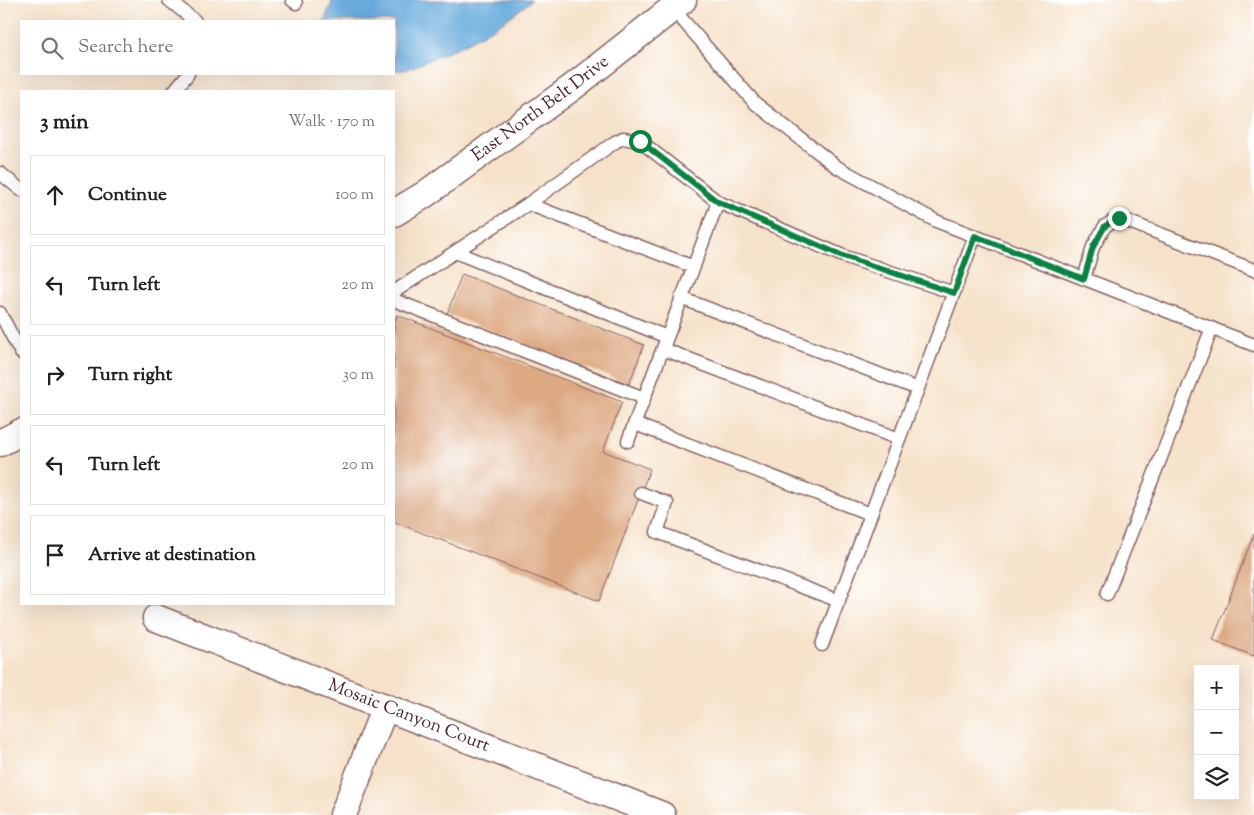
<!DOCTYPE html>
<meta charset="utf-8">
<style>
:root{--surface:#fff;--page:#f6f6f6;--text:#202124;--muted:#757577;--line:#e0e0e0}
body{margin:0;font-family:"Sorts Mill Goudy",serif;background:var(--page);color:var(--text)}
.controls{position:absolute;right:15px;bottom:15px;display:grid;overflow:hidden;border-radius:0px;box-shadow:0 5px 20px #0002}
.controls button{width:45px;height:45px;display:grid;place-items:center;padding:0;border:0;border-bottom:1px solid var(--line);background:var(--surface);color:var(--text);font:25px sans-serif}
.stop{position:absolute;width:15px;height:15px;margin:-11px;border:4px solid #0b8043;border-radius:50%;background:#fff}
.stop.end{background:#0b8043;border-color:#fff;box-shadow:0 1px 5px #0008}
.list{margin:0;padding:0;list-style:none}
h2{display:flex;justify-content:space-between;align-items:center;height:65px;margin:0;padding:0 20px;font-size:21px}
h2 small{font-size:16px;font-weight:400;color:var(--muted)}
.list li{display:grid;grid-template-columns:32px 1fr auto;gap:15px;align-items:center;box-sizing:border-box;height:80px;margin:0 10px 10px;padding:0 10px;border:1px solid var(--line);border-radius:0px}
.list b{display:block;font-size:19px;white-space:nowrap}
.list em{font-size:16px;font-style:normal;color:var(--muted)}
.icon{flex:none;width:28px;height:28px;fill:none;stroke:currentColor;stroke-width:2;stroke-linecap:round;stroke-linejoin:round}
.map{position:relative;flex:none;width:1254px;height:815px;overflow:hidden}
.search{position:absolute;background:var(--surface);box-shadow:0 5px 20px #0002;left:20px;top:20px;width:375px;height:55px;display:flex;align-items:center;gap:12px;box-sizing:border-box;padding:0 18px;border-radius:0px;color:var(--muted);font-size:19px}
.panel{position:absolute;background:var(--surface);box-shadow:0 5px 20px #0002;left:20px;top:90px;width:375px;height:515px;border-radius:0px}
.map>svg:first-child{display:block}
</style>
<div class="map">
<svg width="1254" height="815" viewBox="0 0 1254 815">
<rect width="100%" height="100%" fill="#fff"/>
<filter id="ink" filterUnits="userSpaceOnUse"><feTurbulence type="fractalNoise" baseFrequency=".02" numOctaves="2"/><feDisplacementMap in="SourceGraphic" scale="10" xChannelSelector="R" yChannelSelector="G"/><feConvolveMatrix kernelMatrix="1 2 1 2 8 2 1 2 1" color-interpolation-filters="sRGB"/></filter>
<filter id="wash" filterUnits="userSpaceOnUse"><feTurbulence type="fractalNoise" baseFrequency=".0096" numOctaves="4" result="noise"/><feDisplacementMap in="SourceGraphic" scale="20" xChannelSelector="R" yChannelSelector="G"/><feGaussianBlur stdDeviation="1.12" result="paint"/><feColorMatrix in="noise" values="0 0 0 0 0 0 0 0 0 0 0 0 0 0 0 0 0 1.4 0 .05"/><feComposite in="paint" operator="in"/></filter>
<g filter="url(#wash)">
<rect width="100%" height="100%" fill="#f6e2ca"/>
<path fill="#69abdd" stroke="#5a6584" d="M333 0H532C490 35 455 49 406 70H394V21H324Z"/>
<g id="blocks">
<path fill="#dda983" d="M462 274 644 345 629 384 447 314Z
M397 315 622 402 603 451 650 469 599 601 394 522V324Z
M1254 534V656L1213 640Z"/>
</g>
</g>
<g filter="url(#ink)">
<use href="#blocks" fill-opacity="0" stroke="#866363" stroke-width="1"/>
<g fill="none" stroke-linecap="round" stroke-linejoin="round">
<g stroke="#866363" stroke-width="15">
<path id="lane" d="M169 0 195 21
M292 0 296 3
M673 9 755 103 837 167 936 221 1254 345
M174 91 188 74
M0 173 21 190
M528 204 694 267
M455 252 667 337
M1084 279 1093 247 1105 226 1119 218 1254 270
M394 292 528 204 615 142 623 138 640 141 718 202 843 256 954 293
M681 298 918 389
M394 300 644 398
M0 313 21 353
M663 349 899 439
M635 424 870 514
M628 441 718 202
M641 493 667 503 657 532 839 601
M1107 594 1212 328
M822 645 975 236"/>
</g>
<g stroke="#866363" stroke-width="29">
<g id="street">
<path id="s1" d="M394 213 424 195 574 86 683 0"/>
<path d="M0 443 21 432"/>
<path id="s2" d="M156 618 662 815"/>
<path d="M343 815 385 707"/>
</g>
</g>
<use href="#lane" stroke="#fff" stroke-width="12"/>
<use href="#street" stroke="#fff" stroke-width="26"/>
</g>
</g>
<g fill="none" stroke-linecap="round" stroke-linejoin="round" filter="url(#ink)">
<path stroke="#0b8043" stroke-width="6" d="M640 141 718 202 843 256 954 293 975 236 1084 279 1093 247 1105 226 1119 218"/>
</g>
<g text-anchor="middle" dominant-baseline="central" stroke-width="4" stroke-linejoin="round" paint-order="stroke">
<g font-size="18" fill="#4a1f2b" stroke="#fff">
<text stroke="none"><textPath href="#s1" startOffset="180">East North Belt Drive</textPath></text>
<text stroke="none"><textPath href="#s2" startOffset="271">Mosaic Canyon Court</textPath></text>
</g>
</g>
</svg>
<div class="controls">
<button>+</button>
<button>−</button>
<button><svg class="icon" aria-label="layers" viewBox="0 0 24 24"><path d="M12 4l9 5-9 5-9-5zM3 14l9 5 9-5"/></svg></button>
</div>
<div class="stop" style="left:640px;top:141px"></div>
<div class="stop end" style="left:1119px;top:218px"></div>
<div class="search"><svg class="icon" aria-label="search" viewBox="0 0 24 24"><circle cx="10" cy="10" r="6"/><path d="M15 15l6 6"/></svg>Search here</div>
<section class="panel">
<h2>3 min<small>Walk · 170 m</small></h2>
<ul class="list">
<li><svg class="icon" aria-label="ahead" viewBox="0 0 24 24"><path d="M12 20V5M6 11l6-6 6 6"/></svg><div><b>Continue</b></div><em>100 m</em></li>
<li><svg class="icon" aria-label="left" viewBox="0 0 24 24"><path d="M17 20v-9H6M10 6l-5 5 5 5"/></svg><div><b>Turn left</b></div><em>20 m</em></li>
<li><svg class="icon" aria-label="right" viewBox="0 0 24 24"><path d="M7 20v-9h11M14 6l5 5-5 5"/></svg><div><b>Turn right</b></div><em>30 m</em></li>
<li><svg class="icon" aria-label="left" viewBox="0 0 24 24"><path d="M17 20v-9H6M10 6l-5 5 5 5"/></svg><div><b>Turn left</b></div><em>20 m</em></li>
<li><svg class="icon" aria-label="arrive" viewBox="0 0 24 24"><path d="M6 21V4h12l-3 4 3 4H6"/></svg><div><b>Arrive at destination</b></div></li>
</ul>
</section>
</div>
